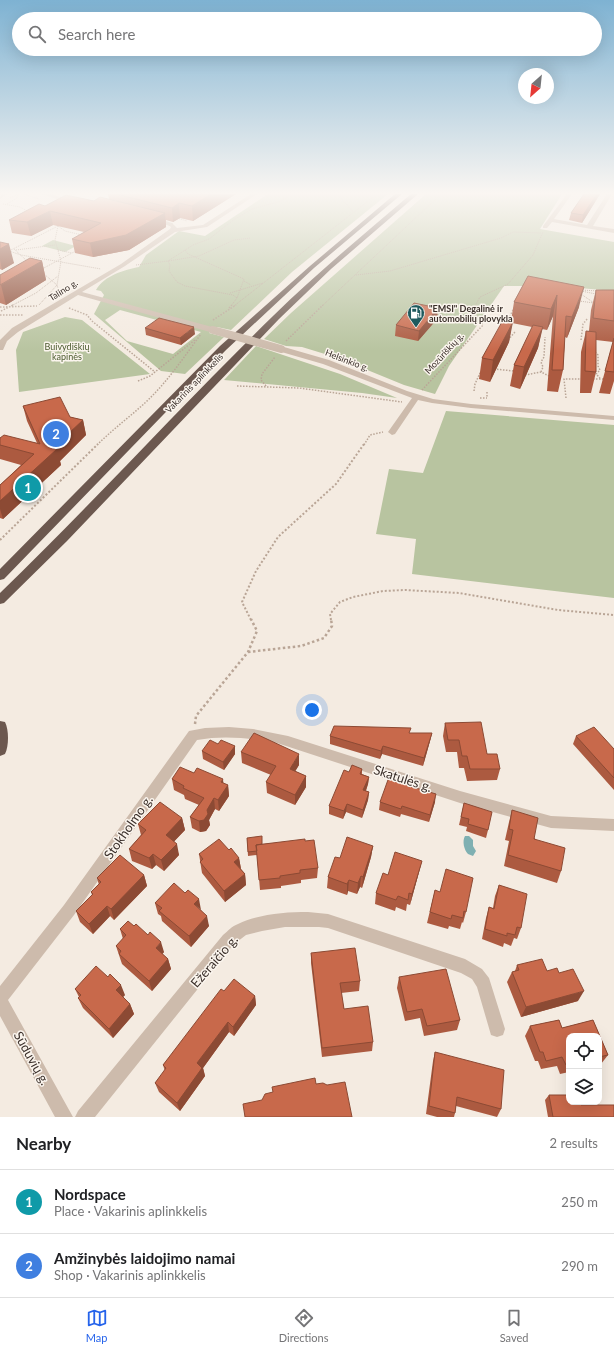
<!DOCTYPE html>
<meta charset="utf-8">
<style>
:root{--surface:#fff;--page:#f6f6f6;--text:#202124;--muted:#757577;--line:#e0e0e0;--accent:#2563eb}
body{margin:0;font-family:Lato,sans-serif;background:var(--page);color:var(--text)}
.controls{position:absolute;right:12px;bottom:12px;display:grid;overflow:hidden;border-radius:8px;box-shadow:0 4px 16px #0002}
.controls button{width:36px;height:36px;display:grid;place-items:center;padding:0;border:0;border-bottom:1px solid var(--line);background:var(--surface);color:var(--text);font:20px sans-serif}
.compass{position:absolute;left:518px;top:68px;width:36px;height:36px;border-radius:50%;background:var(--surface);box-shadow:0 4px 16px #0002;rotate:207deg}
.you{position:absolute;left:312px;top:710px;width:14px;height:14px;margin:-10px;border:3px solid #fff;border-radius:50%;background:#1a73e8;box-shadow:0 0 0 6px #1a73e833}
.badge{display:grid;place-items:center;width:26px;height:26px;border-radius:50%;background:var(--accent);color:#fff;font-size:13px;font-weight:700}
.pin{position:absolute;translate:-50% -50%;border:2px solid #fff;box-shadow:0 1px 4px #0006}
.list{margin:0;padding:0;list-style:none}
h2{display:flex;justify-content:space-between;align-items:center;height:52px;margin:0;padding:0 16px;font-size:17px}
h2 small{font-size:13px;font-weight:400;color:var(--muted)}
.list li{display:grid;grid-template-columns:26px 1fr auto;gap:12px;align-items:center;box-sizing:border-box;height:64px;padding:0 16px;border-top:1px solid var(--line)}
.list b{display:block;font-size:15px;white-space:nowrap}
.list p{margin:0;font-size:13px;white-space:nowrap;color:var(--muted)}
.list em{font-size:13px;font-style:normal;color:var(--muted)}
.icon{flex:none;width:22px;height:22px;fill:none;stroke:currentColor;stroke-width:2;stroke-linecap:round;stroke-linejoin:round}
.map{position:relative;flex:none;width:614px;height:1117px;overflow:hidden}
.search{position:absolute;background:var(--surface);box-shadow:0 4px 16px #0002;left:12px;right:12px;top:12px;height:44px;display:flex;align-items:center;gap:10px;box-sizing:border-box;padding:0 14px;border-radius:22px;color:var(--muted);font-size:15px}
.sheet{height:180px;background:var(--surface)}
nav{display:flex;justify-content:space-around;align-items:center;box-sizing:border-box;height:56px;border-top:1px solid var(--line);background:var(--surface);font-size:11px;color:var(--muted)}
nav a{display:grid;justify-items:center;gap:2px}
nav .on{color:var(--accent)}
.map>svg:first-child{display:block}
</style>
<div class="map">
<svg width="614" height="1117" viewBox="0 0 614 1117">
<rect width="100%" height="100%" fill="#f4ebe1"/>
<path fill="#b8c4a0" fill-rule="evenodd" d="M268 194H388L292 272 231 330 217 327 209 333 224 337 185 374 161 371 94 314 104 295 101 291 96 290C105 275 124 270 139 267L146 255 179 231 205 236ZM120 310 201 332 173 354 127 341 105 320Z
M426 194H562L540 229 614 242V291L556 286H504L449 366 435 394 404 385 338 358 302 347 286 346 264 339 291 313Z
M53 240 76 246 65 252 42 246Z
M65 317 82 320 150 374 19 392 16 350 23 332Z
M256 346 340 374 397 398 362 393 224 380Z
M446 411 614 425V598L412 574 416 539 376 534 389 469 423 473Z"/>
<path fill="#7fb0b2" d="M465 836H469L473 840V846L476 851 473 856 468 854C464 850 462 841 465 836Z"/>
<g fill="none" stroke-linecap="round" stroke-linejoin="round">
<path stroke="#b9a596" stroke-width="1" stroke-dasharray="1 1" stroke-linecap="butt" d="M24 194 39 199
M340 194 342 199 353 212
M10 198 18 194
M3 204 20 207 27 211
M7 204 17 198 18 195
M177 218 187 221
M58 226 55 240 61 261 57 285 60 295
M58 226 65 231 82 235
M14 249 26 260
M16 250 55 245
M58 250 72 253 76 251
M185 250 188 254 244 279 237 298
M9 251 21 255 101 269
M9 251 58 226
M136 265 168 261 193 245 209 239 232 221 252 209 278 202 286 198 289 194
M42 269 72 253
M356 275 390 271 501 238 513 232 541 233
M244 281 251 285
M581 290 599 291
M581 291 596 294
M230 293 263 283
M581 294 594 303
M579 301 594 303
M39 305 57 285 44 274
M11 306 36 293 58 276
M231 306 237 298 233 295 185 286 177 282 169 271 170 265 168 261 199 256 234 240 251 238
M234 306 377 194
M322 306 441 194
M475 306 480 297 508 284 533 255 543 232"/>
<path stroke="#b9a596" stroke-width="1.5" stroke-dasharray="1.5 1.5" stroke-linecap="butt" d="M0 307 37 306
M69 308 87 315 92 321 155 372
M229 308 232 305
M1 311 13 305
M0 315H23
M213 320 236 305
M507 322 515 306
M508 340 515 332
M581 340 583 324 588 318
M286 341 323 305
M595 352 598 355V366L600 370 596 374 600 378
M494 369 514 371
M541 372 543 367 541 362 544 357 545 337
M525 375 541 372 549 376
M593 379H604
M138 381 150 376 196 339
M237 386 299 388 402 402
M266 386 261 380 262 374 275 357
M422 390 483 325 473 310 476 305
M474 391 475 384 481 371
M487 392V398
M480 398H487
M566 398 564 379H582
M97 445C113 429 131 416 147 401 168 381 184 357 201 334
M364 445 370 435 383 432"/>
<path stroke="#b9a596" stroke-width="2" stroke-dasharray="2 2" stroke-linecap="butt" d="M0 540 98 444
M251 620 242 602 256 571 278 537 336 484 364 444
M331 620 330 614 340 602 353 597 383 591 405 590 459 593 558 610 614 615"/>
<path stroke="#b9a596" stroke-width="2.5" stroke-dasharray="2.5 2.5" stroke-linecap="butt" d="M248 652 301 646 324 638 332 626 331 619
M195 724 196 716 248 652 257 631 251 619"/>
<path fill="#cdbbac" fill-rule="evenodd" d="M7 194 0 199 1 194Z
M251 194H257L207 227 175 232 125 266 82 292 216 328V332H210L78 295 18 332 7 341 3 350H0V340L12 328 121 264 170 229 171 227 167 224 168 223H172L177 228 203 225Z
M567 194H572L554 219 587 225 607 194H612L593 226 614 229V233L552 222 547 228H543V226Z
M278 347H284L329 360 407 391 433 399 471 404 614 416V420L471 408 432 403 418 400 395 434 392 435 388 432 412 398 323 364 278 351Z
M229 727 253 729 288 736 460 791 551 816 614 819V831L551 828 460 803 277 743C250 738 224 735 197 740L74 915 8 1000 73 1117H55L0 1016V986L64 905 189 731 205 728Z
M308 912 328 914 465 959 482 969 489 978 505 1029 503 1035 497 1037 491 1035 477 987 472 979 461 973 328 928 319 927H285L262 931 246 935 233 945 95 1117H75L78 1111 223 935C228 931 232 926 238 924 259 914 285 912 308 912Z"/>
<path fill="#cdbbac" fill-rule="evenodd" d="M42 194H51L74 202 71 204Z
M153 217 172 223 173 224 170 226 151 220V218Z"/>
<path fill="#6c584f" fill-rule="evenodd" d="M395 194H402L314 268 226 350 4 579 0 580V569L220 346 310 266Z
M411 194H418L331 269 279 319 67 541 4 603 0 604V593C93 503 180 407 273 316 317 273 364 234 411 194Z
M0 721 5 722C9 730 9 746 5 754L0 756Z"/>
<path stroke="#cdbbac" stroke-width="8" d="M213 330 281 349"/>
</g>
<path fill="#ac5a40" d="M108 194H236L193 221 180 218 173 222 166 220V227L129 250 93 257 75 253 72 239 84 232 53 225 31 236 12 233 9 220 94 201 109 199Z
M584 194H600L582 223 569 220 571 213Z
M0 242 14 263 2 270 0 269Z
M42 261 46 280 6 305 0 303V275Z
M528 276 579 307 567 338 565 337 563 370 558 392 547 391 553 316 547 330 542 329 538 348 520 389 510 386 514 365 532 327 512 323 509 342 490 382 479 379 482 358 511 321 514 302Z
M596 290H614V381L610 394 599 393 613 342 596 340V372L591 393H580L581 352 586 331H589L591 310Z
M438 308 437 319 418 341 395 336 396 325Z
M145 328 195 334 181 345 146 335Z
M23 406 83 420 86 435 60 461 61 465 3 519 0 518V485L21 465 0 459V438L37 443 27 421Z
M445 723 487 754 500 769 497 780 467 781 464 768H459L457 752H446L443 736Z
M410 733H432L430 741 423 766 382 754 380 759 330 744V736Z
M576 736 614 749V790L573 744Z
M235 746V754L224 770 203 759 202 751Z
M241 752 299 765 295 771 306 776V787L295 805 267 793 266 782 271 775 242 763Z
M362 769V774L369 777 368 784 366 791 369 792 368 800 362 818 346 812 343 819 329 814V806L349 772Z
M194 773 228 785 229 796 219 811 215 809 209 820 210 825 206 831 200 832 192 828 190 817 199 805 185 799 184 795 174 790 172 779Z
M409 786 435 802 429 822 401 814 400 817 379 810 380 802Z
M464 803 488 830 486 838 466 831 467 827 459 825Z
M512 810 561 871 557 883 504 866 509 841 505 840 509 822Z
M182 818 185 830 174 841 179 855 164 871 156 865 152 869 132 861 129 849 141 835 138 824Z
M247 838 262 844 305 841 318 868 317 878 301 880V883L281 886V888L260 890 257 855 248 856Z
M373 846 371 857 362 888 360 887 357 894 348 891 347 895 327 888 328 877 340 858Z
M229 850 239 858 241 869 245 874 246 885 225 902 202 873 199 854Z
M422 861 410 905 407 904 406 911 396 907 395 911 375 904 376 893 388 875Z
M144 875 147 886 114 920 110 916 93 934 80 922 76 911 92 895 91 892 99 885 97 878Z
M499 885 521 928 517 939 514 938 511 946 504 943 503 947 482 939 486 918 489 907 493 908 495 896Z
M435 890 466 912 463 923 462 922 460 929 449 926 448 929 427 923Z
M155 903 201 910 209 926 191 947 162 921 161 916 158 914Z
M120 929 164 952 162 954 168 959 171 969 152 991 122 964 116 946 123 939Z
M311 953 360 981 359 991 341 993 344 1009 373 1042 372 1051 322 1057 311 963Z
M517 965 559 973 578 1001 521 1017 507 982 512 972 515 971Z
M399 977 460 1020 457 1030 424 1036 420 1018 405 1021 397 988Z
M75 989 125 995 123 997 130 1004 134 1014 113 1038 83 1008 78 998 79 997Z
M224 991 255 996 256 1005 234 1036 229 1032 203 1068 205 1076 180 1111 159 1092 155 1083 165 1071 163 1065Z
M559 1020 562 1028 593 1020 608 1055 601 1064 599 1065V1036H569V1072L560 1074 557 1066 541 1069 538 1061H535L525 1036 530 1026Z
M435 1052 501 1109 497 1117 456 1106 455 1113 454 1117H437L426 1114 433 1061Z
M549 1095 581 1105 614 1117H548L545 1100Z"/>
<path fill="#8c4a34" d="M211 194H236L193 221 192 206Z
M597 194H600L582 223 583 215Z
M179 203 180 218 173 222 172 208Z
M50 211 53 225 31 236 27 222Z
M165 213 166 227 129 250 93 257 90 243Z
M0 244H9L14 263 2 270 0 260Z
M42 261 46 280 6 305 1 285Z
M584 287 579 307 567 338 572 317Z
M557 295 553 316 547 330 551 309Z
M438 308 437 319 418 341 419 331Z
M513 322 509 342 490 382 493 360Z
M194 327 195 334 181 345 180 338Z
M543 327 538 348 520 389 524 367Z
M83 420 86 435 60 461 61 465 3 519 0 509V501L53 448Z
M432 733 430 741 423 766 424 758Z
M235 746V754L224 770 223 762Z
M383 746 382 754 380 759 381 751Z
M299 754V765L290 780V769Z
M306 776V787L295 805V795Z
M369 777 368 784 363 798V790Z
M223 779 224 790 228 785 229 796 219 811 218 800 221 782Z
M369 792 368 800 362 818 363 810Z
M436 794 435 802 429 822 430 815Z
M214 798 215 809 209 820 210 825 206 831 200 832 199 821Z
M347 804 346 812 343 819 344 811Z
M182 818 185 830 169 847 166 835Z
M177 844 179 855 164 871 161 860Z
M373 846 371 857 362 888 363 877Z
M153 854 156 865 152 869 149 858Z
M239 858 241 869 234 862Z
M422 861 410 905 412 894Z
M245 874 246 885 225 902 224 891Z
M144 875 147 886 114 920 111 909Z
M361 876 360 887 357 894 358 883Z
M349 880 348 891 347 895V884Z
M199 899 201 910 194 904Z
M107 906 110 916 93 934 89 924Z
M207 916 209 926 191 947 189 936Z
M161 942 164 952 159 958 156 948Z
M168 959 171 969 152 991 149 981Z
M121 985 125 995 120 1000 116 990Z
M584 991 578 1001 521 1017 526 1007Z
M255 996 256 1005 234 1036 233 1027Z
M130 1004 134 1014 113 1038 109 1029Z
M228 1022 229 1032 203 1068 205 1076 180 1111 177 1103 197 1063Z"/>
<path fill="#c8694b" stroke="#8c4a34" d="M116 194H211L192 206 179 203 172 208Z
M584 194H597L583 215 571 213Z
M66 195 94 201 100 197 165 213 126 235 90 243 72 239 101 223 50 211 27 222 9 220 39 204 45 206Z
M0 242 9 244 0 249Z
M30 258 42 261 0 285V275Z
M528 276 584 287 572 317 566 316 563 370H552L557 295 551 309 514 302Z
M596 290H614V321L593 318Z
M414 303 438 308 419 331 396 325Z
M159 318 194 327 180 338 145 328Z
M503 320 513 322 493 360 482 358Z
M533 325 543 327 524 367 514 365Z
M586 331 596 332V372L585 371Z
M614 338V372L605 371Z
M60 397 70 417 83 420 53 448 57 449 0 501V485L34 454 0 445V438L4 435 40 444 23 406Z
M481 722 487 754H497L500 769H470L467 756H462L459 740H448L445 723Z
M334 726 411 728 409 733H432L424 758 383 746 381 751 330 736Z
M594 727 614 749V778L576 736Z
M254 733 299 754 290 769 306 776 295 795 266 782 276 766 241 752Z
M210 740 218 744 221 740 235 746 223 762 202 751Z
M352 765 362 769 360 774 369 777 363 790 369 792 363 810 347 804 344 811 329 806 344 770 349 772Z
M180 767 194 773 197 768 223 779 221 782 228 785 218 800 214 798 207 810 208 814 204 820 199 821 190 817 204 798 183 788 184 786 172 779Z
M389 777 410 784 409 786 436 794 430 815 402 806 401 809 380 802Z
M160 802 182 818 166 835 177 844 161 860 153 854 149 858 129 849 146 830 138 824Z
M464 803 492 812 488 830 468 824 469 819 461 817Z
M512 810 538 818 534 839 565 848 561 871 508 855 513 830 509 829Z
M262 836V844L256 845 257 851 248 852 247 838Z
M347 837 373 846 363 877 361 876 358 883 349 880 347 884 328 877 335 857 340 858Z
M219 839 229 850 231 848 239 858 234 862 245 874 224 891 200 862 203 859 199 854Z
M305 839V841L314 840 318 868 300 870V873L280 876V878L259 880 256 845Z
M395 852 422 861 412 894 409 893 408 900 398 896 396 900 376 893 383 873 388 875Z
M120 855 144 875 111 909 107 906 89 924 76 911 93 894 91 892 101 882 97 878Z
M446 869 473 878 466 912 464 911 463 918 452 915 451 919 430 912 435 890 440 892Z
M174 883 185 893 188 890 199 899 194 904 207 916 189 936 159 911 162 908 155 903Z
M499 885 527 894 521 928 517 927 515 935 507 933V936L485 929 489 907 494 909Z
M128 921 134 926 136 924 148 935 150 932 161 942 156 948 168 959 149 981 119 954 121 951 116 946 126 935 120 929Z
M355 948 360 981 340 983 344 1009 368 1006 373 1042 322 1048 311 953Z
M542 959 547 971 557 968 559 973 573 969 584 991 526 1007 512 972 519 970 517 965Z
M96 966 108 977 110 974 121 985 116 990 130 1004 109 1029 78 998 81 995 75 989Z
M446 969 460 1020 427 1026 422 1009 407 1012 399 977Z
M234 979 255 996 233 1027 228 1022 197 1063 202 1068 177 1103 155 1083 166 1068 163 1065 221 989 224 991Z
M559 1020 562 1028 593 1020 608 1055 599 1057V1036H569V1064L566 1065 562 1057 546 1061 543 1052H540L530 1026Z
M435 1052 504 1070 501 1109 457 1097 455 1113 429 1106Z
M315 1078 316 1084 323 1083 327 1085 345 1082 352 1117H245L243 1104 262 1100 265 1094 273 1092 272 1087Z
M549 1095H569V1102H581V1105H614V1117H553Z"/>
<linearGradient id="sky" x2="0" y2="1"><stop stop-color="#7eb2d2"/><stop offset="0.55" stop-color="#faf6f2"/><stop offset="1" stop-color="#faf6f2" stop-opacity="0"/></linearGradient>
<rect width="614" height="351" fill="url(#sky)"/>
<defs>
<g id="fuel-pin" transform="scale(0.9)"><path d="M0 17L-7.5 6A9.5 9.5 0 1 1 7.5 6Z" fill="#1f5a5e" stroke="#fbf5ee"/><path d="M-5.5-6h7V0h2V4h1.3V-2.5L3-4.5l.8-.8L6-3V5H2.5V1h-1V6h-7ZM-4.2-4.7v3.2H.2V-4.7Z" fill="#fff"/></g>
</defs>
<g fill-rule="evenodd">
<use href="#fuel-pin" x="416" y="313"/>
</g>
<g text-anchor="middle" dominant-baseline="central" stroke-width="3" stroke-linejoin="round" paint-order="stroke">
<g font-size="9" fill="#3b302b" stroke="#fbf5ee">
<text transform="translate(63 290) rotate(-32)">Talino g.</text>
<text transform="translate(444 353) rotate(-47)">Mozūriškių g.</text>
<text transform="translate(347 360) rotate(21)">Helsinkio g.</text>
<text transform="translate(194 383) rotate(-46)">Vakarinis aplinkkelis</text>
</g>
<g font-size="9" font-weight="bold" fill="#3b302b" stroke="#fbf5ee" text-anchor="start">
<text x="429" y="308">"EMSI" Degalinė ir<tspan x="429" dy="10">automobilių plovykla</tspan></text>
</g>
<g font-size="9" fill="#4a5a2e" stroke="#fbf5ee">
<text x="67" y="346">Buivydiškių<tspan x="67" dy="10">kapinės</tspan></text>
</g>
<g font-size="13" fill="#3b302b" stroke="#fbf5ee">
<text transform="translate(403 778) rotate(18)">Skatulės g.</text>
<text transform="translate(128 827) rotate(-55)">Stokholmo g.</text>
<text transform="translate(214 961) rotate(-49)">Ežeraičio g.</text>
<text transform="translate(32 1058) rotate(61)">Sūduvių g.</text>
</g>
</g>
</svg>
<div class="controls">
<button><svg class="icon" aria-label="locate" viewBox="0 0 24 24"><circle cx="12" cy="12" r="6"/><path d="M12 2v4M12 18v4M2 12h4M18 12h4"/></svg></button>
<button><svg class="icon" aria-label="layers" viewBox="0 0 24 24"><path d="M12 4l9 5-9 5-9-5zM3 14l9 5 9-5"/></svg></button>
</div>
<svg class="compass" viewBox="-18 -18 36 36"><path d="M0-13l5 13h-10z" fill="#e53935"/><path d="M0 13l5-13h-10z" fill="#757577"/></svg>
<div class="you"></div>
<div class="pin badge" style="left:28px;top:488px;background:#0f9aa8">1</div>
<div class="pin badge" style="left:56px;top:434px;background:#3f7fe0">2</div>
<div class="search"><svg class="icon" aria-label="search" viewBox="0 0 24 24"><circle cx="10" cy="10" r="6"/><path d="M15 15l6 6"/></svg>Search here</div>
</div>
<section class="sheet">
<h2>Nearby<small>2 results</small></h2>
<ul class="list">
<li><span class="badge" style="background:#0f9aa8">1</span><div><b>Nordspace</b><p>Place · Vakarinis aplinkkelis</p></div><em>250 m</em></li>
<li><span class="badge" style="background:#3f7fe0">2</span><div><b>Amžinybės laidojimo namai</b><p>Shop · Vakarinis aplinkkelis</p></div><em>290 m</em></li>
</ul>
</section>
<nav>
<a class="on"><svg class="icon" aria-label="map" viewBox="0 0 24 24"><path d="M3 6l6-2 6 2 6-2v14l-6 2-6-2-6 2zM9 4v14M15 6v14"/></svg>Map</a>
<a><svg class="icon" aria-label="directions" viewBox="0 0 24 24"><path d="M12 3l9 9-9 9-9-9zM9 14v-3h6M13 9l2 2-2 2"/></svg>Directions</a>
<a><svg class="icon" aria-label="saved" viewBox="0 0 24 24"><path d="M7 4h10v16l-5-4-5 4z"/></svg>Saved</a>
</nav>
